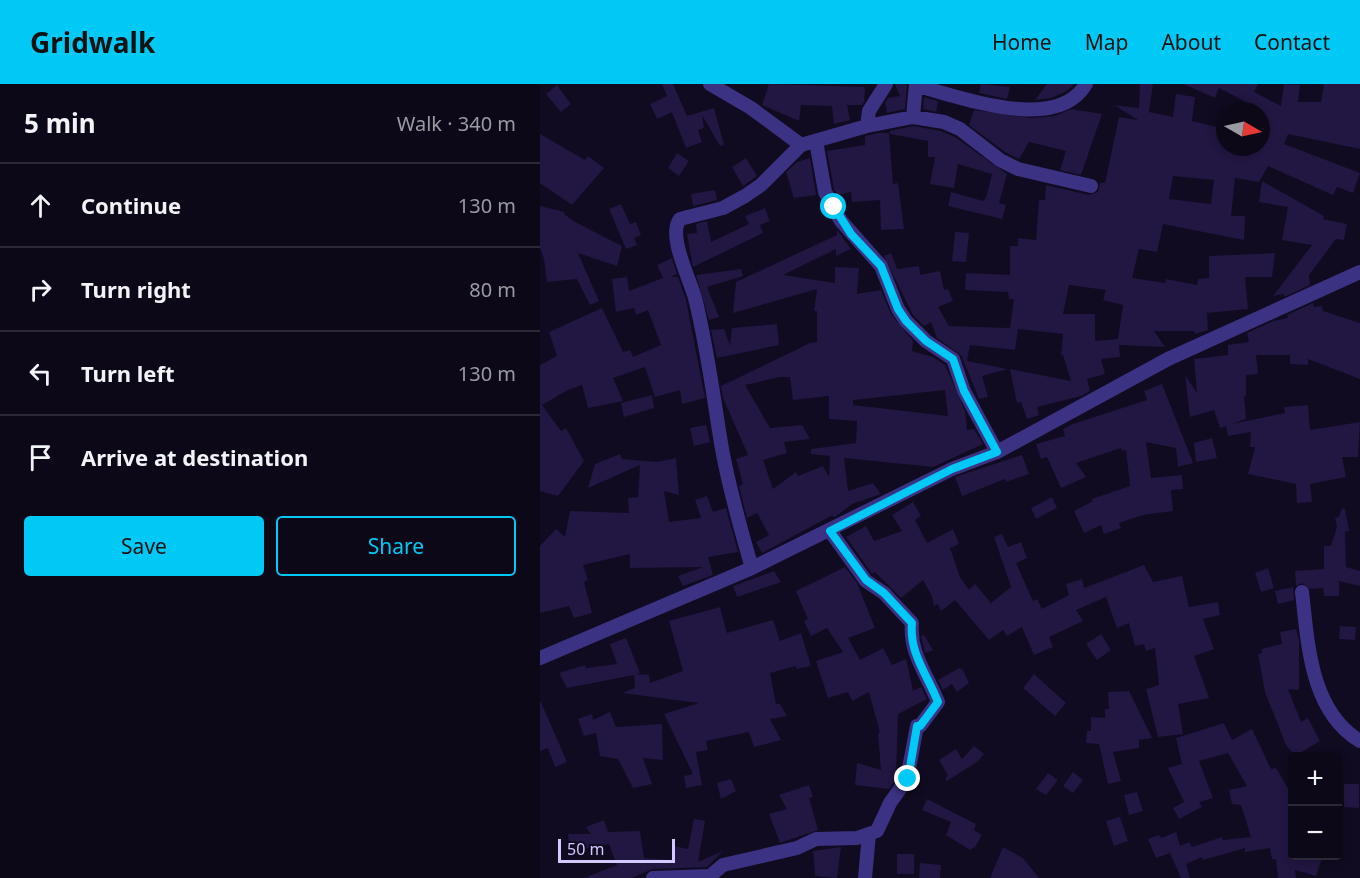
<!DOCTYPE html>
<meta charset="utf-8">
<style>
:root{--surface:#0c0818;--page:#1a1625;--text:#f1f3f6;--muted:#9a9aa2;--line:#2c2937;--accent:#00c9f5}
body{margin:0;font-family:"Noto Sans",sans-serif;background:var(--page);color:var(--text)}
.controls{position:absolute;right:18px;bottom:18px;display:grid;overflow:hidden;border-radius:6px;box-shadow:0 3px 9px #0003}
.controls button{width:54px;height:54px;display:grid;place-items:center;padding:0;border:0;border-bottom:2px solid var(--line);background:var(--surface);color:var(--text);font:30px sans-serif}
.compass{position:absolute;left:676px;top:18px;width:54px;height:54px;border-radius:50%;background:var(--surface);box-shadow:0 3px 9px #0003;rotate:99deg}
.scale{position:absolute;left:18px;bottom:15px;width:117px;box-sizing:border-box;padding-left:6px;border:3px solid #d4caff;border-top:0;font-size:16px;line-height:21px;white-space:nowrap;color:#d4caff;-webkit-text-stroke:4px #100b20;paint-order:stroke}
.stop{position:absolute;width:18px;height:18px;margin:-14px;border:4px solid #00c9f5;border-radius:50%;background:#fff}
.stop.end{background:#00c9f5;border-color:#fff;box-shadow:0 2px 6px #0008}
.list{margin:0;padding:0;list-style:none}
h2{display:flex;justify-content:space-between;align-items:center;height:78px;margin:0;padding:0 24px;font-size:26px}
h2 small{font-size:20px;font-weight:400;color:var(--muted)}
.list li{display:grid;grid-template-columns:39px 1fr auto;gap:18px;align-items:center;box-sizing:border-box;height:84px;padding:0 24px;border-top:2px solid var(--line)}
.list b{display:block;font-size:22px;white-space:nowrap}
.list em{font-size:20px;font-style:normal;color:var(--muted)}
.actions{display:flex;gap:12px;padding:18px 24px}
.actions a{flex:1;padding:14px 0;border:2px solid var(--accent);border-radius:6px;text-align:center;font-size:21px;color:var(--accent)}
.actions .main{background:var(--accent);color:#111}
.icon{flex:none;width:33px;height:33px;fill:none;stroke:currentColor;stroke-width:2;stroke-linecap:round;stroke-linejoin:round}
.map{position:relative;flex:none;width:820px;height:794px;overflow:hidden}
header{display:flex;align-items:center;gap:36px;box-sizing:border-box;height:84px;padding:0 30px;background:var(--accent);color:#111}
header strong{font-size:28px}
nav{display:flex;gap:33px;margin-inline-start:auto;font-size:21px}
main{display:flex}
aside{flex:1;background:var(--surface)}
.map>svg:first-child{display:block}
</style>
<header>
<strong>Gridwalk</strong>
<nav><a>Home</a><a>Map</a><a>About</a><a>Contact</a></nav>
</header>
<main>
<aside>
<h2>5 min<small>Walk · 340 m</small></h2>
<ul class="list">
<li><svg class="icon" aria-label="ahead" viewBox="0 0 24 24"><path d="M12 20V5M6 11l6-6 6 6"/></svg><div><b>Continue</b></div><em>130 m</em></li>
<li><svg class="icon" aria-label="right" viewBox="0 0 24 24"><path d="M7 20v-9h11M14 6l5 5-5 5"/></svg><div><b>Turn right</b></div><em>80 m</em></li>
<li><svg class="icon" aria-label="left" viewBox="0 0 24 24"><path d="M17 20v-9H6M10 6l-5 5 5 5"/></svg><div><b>Turn left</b></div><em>130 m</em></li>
<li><svg class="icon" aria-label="arrive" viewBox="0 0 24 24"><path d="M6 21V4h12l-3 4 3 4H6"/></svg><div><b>Arrive at destination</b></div></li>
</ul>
<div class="actions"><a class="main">Save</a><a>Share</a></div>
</aside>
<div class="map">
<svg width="820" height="794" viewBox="0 0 820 794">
<rect width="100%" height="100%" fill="#100b20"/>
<path fill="#221642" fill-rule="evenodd" d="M122 0H133L147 32 174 24 184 61 180 62 162 31 164 44 158 46 162 58 146 64 132 28 117 35 110 20 127 12Z
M229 0 325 3 324 18 322 21H307L310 36 294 40 292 22 261 21 259 37 222 21Z
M355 0H367L365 25 347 29 345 18 348 14 360 12Z
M441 0 470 3 467 15 439 9Z
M507 0H534L527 7 511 14 495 16Z
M600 0H613L609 28 633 33 636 10 655 13 652 37 685 45V63H721V27H710L712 21 679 4 675 14 644 0H718L714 8 741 22 744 0 760 1 758 18H781L784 0H820V65L748 50 744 60 820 89 813 109 797 103 793 111 728 82 719 98 695 94 691 132H705L704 156 623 140 617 168 599 165 592 194 625 199 626 195 657 201 658 195 669 194V172L735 169 732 193H705L708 225 667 229 668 246 655 250 654 247H614L625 263 579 261 580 273 561 275 565 290 547 295 550 307 541 312 497 323 499 331 487 335 481 318 477 319 470 285 531 297 523 271H521L523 250 478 245 475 266 430 261 427 277 468 285 442 292 448 313 439 315 421 271 397 254 391 238 384 242 373 231 344 172 351 169 357 185 379 182 380 191 400 187 404 206 408 205 413 217 398 223 409 242 470 244 474 215H469L468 208 425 206 426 189 470 191V162H478V154L496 156 499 116H505L506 101 549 111 558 108 560 99H565L579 33 598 36 574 21 599 24ZM633 92 674 96 671 120 629 115ZM529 201 566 206 563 216 583 221 578 255 555 257V230H523Z
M17 1 31 20 21 28 6 10Z
M384 13 398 17 396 28 383 25Z
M531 25 562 30 541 91 520 86 526 67 489 58 479 75 465 68 429 41 434 26 491 34 515 32Z
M373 42 401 47 415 53 467 90 459 119 466 121 462 135 408 122 411 108 443 117 446 114 452 90 418 80 414 104 390 100 395 73H388V57L350 50V47Z
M338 49H349L353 100 358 99 364 145 341 146 340 116 312 118 311 108 297 111 294 105 287 67 325 61V52Z
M0 50 45 76 48 72 64 84 32 121 0 99Z
M137 69 149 77 139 92 128 84Z
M206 74 217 92 203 102 192 83Z
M270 74 276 111 254 114 246 88 257 78Z
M722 97 784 132 783 135 807 140 804 156 796 155 769 191 770 201 744 213V210L733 212 772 161 742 156 748 123 719 118Z
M175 106 177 116 153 122 151 110Z
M81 120 90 140 96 138 101 151 94 154 97 161 86 165 69 125Z
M0 122 25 128 24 130 35 138 82 162 77 182 38 169 59 217 50 221 37 195 7 198 4 175 0 164Z
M225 124 230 137 220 141 223 149 153 183 147 150 157 149 156 140 167 137 171 158 209 140 205 132Z
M297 146 311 165 296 172V165L243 191 295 199V183L319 184 317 210 341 206 351 230 373 257 372 267 393 273 405 281 425 327 427 346 434 345 443 360 393 383 304 374 308 407 333 399 341 410 312 420 295 433 291 432 222 469 216 458 229 451 217 429 207 434 199 402 203 400 196 375 208 371 183 314 181 302 270 259 277 258V227H274L277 205 193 229 196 198 297 151ZM240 293H250L253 316 289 312V335L317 337 316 359 271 365V370L290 372 289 393 283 382 258 392 256 388 233 405 223 376 247 369 244 358 270 355 262 341 230 344 205 301ZM405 306 408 332 313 321V316Z
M415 148 429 149 426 178 412 177Z
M132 174 137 190 131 193H138L146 216 165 314 142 320 140 306 115 313 105 283 73 294 83 317 48 324 42 301 28 306 2 321 21 347 26 344 44 377 18 412 0 407V281L17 272 9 248 62 224 83 268 90 266 93 273 121 261 108 226 96 231 94 224 76 228 72 195 87 193 89 207 123 194 117 181Z
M201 185 203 192 167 203 179 233 169 236 156 191Z
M773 219 774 223 782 222 783 227 820 239V295L768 275V281L750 280V271H716L718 290 706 291V312H704L706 335 692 340 745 329 744 323 768 321 770 346 820 338 818 373H802L806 393 770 400 772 418 757 419 756 400 708 390 715 363H710L711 348 688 352 686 342 680 344 674 326 650 333 645 291 657 309 654 275 688 271V261L709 258 707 249 733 237 748 234 747 231Z
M237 240 239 261 177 274 171 246 184 245 190 262 192 244Z
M622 300 653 379 638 383 636 364 606 358 611 394 642 391 643 405 631 406 633 427 603 431 579 439 581 444 564 450 561 441 544 449 534 427 553 417 552 415 590 402 586 366 582 367 581 364 536 379 546 393 521 404 507 373 501 375 496 360 525 352 523 345 533 340 607 316 604 307Z
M112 311 114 324 84 333 81 319Z
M166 341 170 358 154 362 150 344Z
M672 354 677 374 656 378 654 359Z
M80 370 82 375 117 378 136 374 139 411 124 407 129 438 161 434 155 416 167 412 173 428 186 424 198 468 168 473 173 491 143 502 138 492 163 483 90 484V470L43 481 48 496 44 498 52 529 34 534 29 522 0 529V462L16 445 25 453 30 427 89 429 88 414 98 413 100 381 48 404 55 380Z
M482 371 489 390 466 398 465 395 422 412 415 393Z
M512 413 517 424 496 435 491 424Z
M373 418 381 432 375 436 387 459 413 445 419 460 410 464 420 493 429 506 435 500 451 519 471 503 454 453 462 450 468 463 481 458 487 474 476 479 493 517 497 515 502 525 529 511 526 500 542 495 544 504 604 481 613 498 642 492 649 523 678 518 680 531 663 535 674 565 654 572 669 614 638 620 643 650 618 653 606 605 619 601 615 564 606 567 604 560 595 562 589 539 577 544 566 513 536 526 543 537 509 553 513 563 494 571 482 543 467 552 463 546 449 556 415 516 401 527 398 520 394 522 392 512 383 496 361 514 335 488 332 490 306 453 326 442 334 457 362 447 352 431Z
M802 424 805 425 809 447 805 448 806 483 820 487V502L799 497V512H784L783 504 770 505 762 499 756 502 755 487 784 485V462H791L797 443 795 434 799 433Z
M305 483 317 499 335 544 308 554 320 576 343 564 352 581 366 575 373 607 381 603 387 615 358 630 356 690 359 691 349 705 315 701 317 679 341 686 338 649H340L329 608 312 617 308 608 288 614 276 577 303 568 287 544 271 552 264 537 268 535 256 507Z
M728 484 734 504 721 508 715 489Z
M234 487 241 498 197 513 193 502Z
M753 503 754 516 738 520 735 507Z
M180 523 187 549 233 536 240 557 261 549 271 582 257 585 256 582 230 589 236 620H240L247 632 230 635 241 656 214 663 209 648 166 657 168 666 156 668 162 701 146 704 144 692 153 690 124 630 159 619 82 609 95 604 94 591 27 604 19 589 45 581 46 584 77 580 70 560 86 554 100 589 96 590 109 591 110 599 143 587 129 537Z
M800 542 816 543 815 556 799 555Z
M756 545 759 557V606L748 605 761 638 768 634 780 657 755 672 746 661 725 608 718 570 722 569 721 565 742 560 740 548Z
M561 550 571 566 557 576 546 560Z
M384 551 393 566 385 569 381 552Z
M419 584 423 586 429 599 417 608 412 600 403 606 398 596Z
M494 590 526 619 515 632 483 604Z
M589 607 612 654 599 656V664L573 668 581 697 568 700 559 660 546 659 547 647H551V633L565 634V625H569L568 608Z
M0 616 27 678 15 683 8 664 0 667Z
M70 628 76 643 122 640 123 676 103 674 112 700 93 704 78 675 60 672 56 649 44 652 38 635 52 630 53 636Z
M684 639 692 656 712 645 731 685 736 684 753 713V771H783L776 792 755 786 756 794H738L736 775H732L730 764 705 768V764L663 776 662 773 646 780 650 794H641L630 769 616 774 608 755 619 751 621 754 636 748 640 762 649 758 652 763 682 753 683 756 711 753 701 721 692 720 689 706 707 702 688 669 659 677 673 714 659 718 662 723 639 735 633 724 644 718 628 684 642 680 636 654Z
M434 662 444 670 437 678 407 697 405 695 408 691 399 676 416 665 422 675Z
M533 688 543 696 533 709 523 702Z
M508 689 518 696 506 711 496 705Z
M191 695 196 707 181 715 177 699Z
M804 700H819V724L804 723Z
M269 701 273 713 269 714 278 746 240 759 229 730 247 725 239 711Z
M597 708 603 727 589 731 584 711Z
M387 715 436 740 434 746 442 751 435 763 430 766 406 751 411 738 382 726Z
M580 733 588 757 574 762 566 737Z
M154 735 165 737 158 778 183 767 167 783 113 785 91 794H44L77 781 69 760 43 765 30 771 28 750H51L46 743 64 736 68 748 100 747 104 774 131 776V782L134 762 148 765Z
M301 763 297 794 275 792 273 767Z
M463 763 483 774 499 794H450Z
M357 770H374V790H357Z
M380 779 401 781 400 794H379Z"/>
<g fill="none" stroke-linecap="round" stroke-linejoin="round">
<path stroke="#3c3283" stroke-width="14" d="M170 0 211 24 261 61
M377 2C422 13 517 50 546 0
M373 33 376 0
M327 42 329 27 346 0
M276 57 285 108 301 137 341 182 358 225 366 237 386 257 413 275 424 307 457 368
M212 484C200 443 188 401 181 359 173 310 167 262 155 214 150 195 127 151 140 135L183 124 205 112 221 101 261 61 327 42 373 33 404 38 420 45 460 76 478 85 551 102
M762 508C768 559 770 627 820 657
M0 574 212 484 412 385 457 368 628 275 820 188
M113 794 170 792 183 781 257 764 276 755 317 754 337 747 350 719 367 695 377 642H380L398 618C387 590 369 569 372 539L344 509 326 497 290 447
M325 794 329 750"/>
</g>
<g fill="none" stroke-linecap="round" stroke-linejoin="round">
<path stroke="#00c9f5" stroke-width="8" d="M294 123 311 150 341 182 358 225 366 237 386 257 413 275 424 307 457 368 412 385 290 447 326 496 344 509 372 539C369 569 387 590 398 618L380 642H377L368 695"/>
</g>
</svg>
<div class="controls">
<button>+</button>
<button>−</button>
</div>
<svg class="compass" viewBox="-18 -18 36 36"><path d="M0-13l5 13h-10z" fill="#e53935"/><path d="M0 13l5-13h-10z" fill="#9a9aa2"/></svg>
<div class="scale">50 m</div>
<div class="stop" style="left:294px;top:123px"></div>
<div class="stop end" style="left:368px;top:695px"></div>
</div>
</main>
